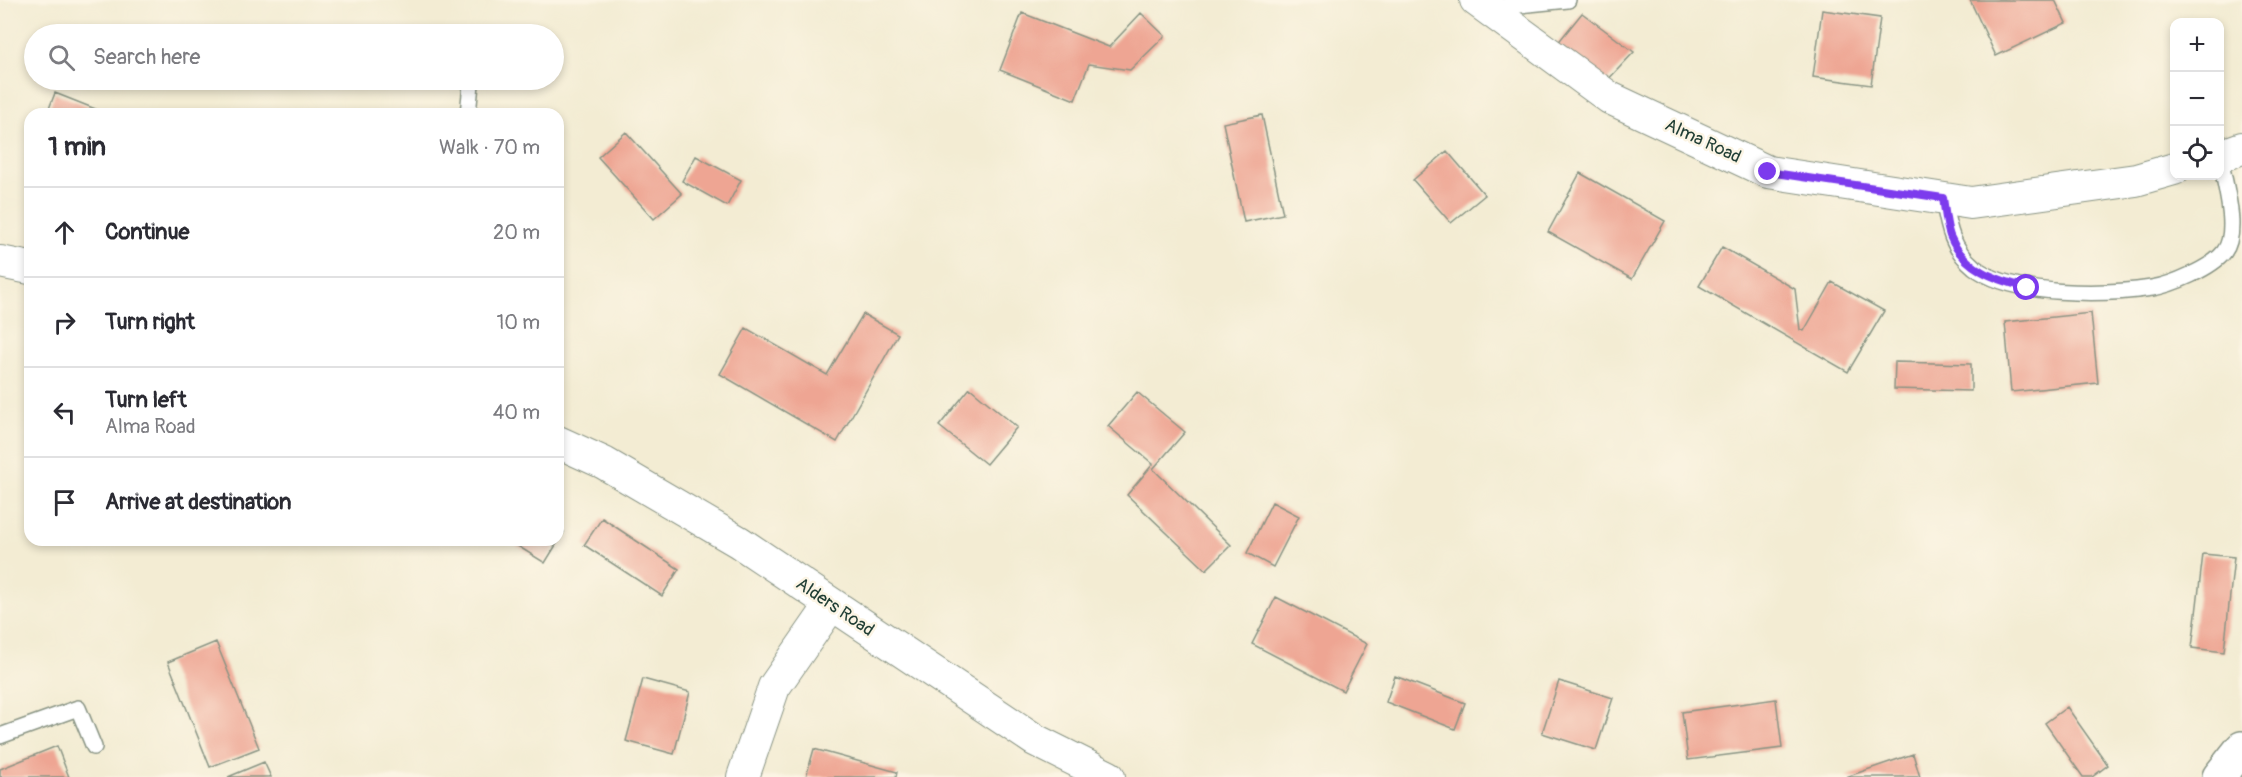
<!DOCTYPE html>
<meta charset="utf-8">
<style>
:root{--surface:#fff;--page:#f2f2f3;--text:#2b2b33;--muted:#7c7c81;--line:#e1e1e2}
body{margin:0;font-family:Pangolin,sans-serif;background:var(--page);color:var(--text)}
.controls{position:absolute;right:18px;top:18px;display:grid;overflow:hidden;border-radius:12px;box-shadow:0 3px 9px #0003}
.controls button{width:54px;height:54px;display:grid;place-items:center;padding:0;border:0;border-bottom:2px solid var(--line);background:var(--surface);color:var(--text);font:30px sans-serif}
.stop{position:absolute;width:18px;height:18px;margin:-14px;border:4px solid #7c3aed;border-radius:50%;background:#fff}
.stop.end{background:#7c3aed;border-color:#fff;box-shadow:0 2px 6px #0008}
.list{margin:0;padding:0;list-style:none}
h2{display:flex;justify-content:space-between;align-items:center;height:78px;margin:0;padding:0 24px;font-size:26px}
h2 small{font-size:20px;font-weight:400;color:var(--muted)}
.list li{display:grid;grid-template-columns:39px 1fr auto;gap:18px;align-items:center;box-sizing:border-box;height:90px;padding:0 24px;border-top:2px solid var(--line)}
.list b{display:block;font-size:22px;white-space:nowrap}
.list p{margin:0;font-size:20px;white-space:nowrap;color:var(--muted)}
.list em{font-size:20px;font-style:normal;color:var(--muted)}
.icon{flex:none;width:33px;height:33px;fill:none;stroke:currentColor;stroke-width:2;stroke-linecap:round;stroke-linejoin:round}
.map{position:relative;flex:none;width:2242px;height:777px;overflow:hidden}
.search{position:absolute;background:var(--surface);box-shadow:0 3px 9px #0003;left:24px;top:24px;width:540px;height:66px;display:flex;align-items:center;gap:15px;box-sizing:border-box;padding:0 21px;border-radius:33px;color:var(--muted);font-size:22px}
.panel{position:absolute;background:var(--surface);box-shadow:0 3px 9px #0003;left:24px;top:108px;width:540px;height:438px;border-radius:18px}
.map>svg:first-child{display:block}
</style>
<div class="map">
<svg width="2242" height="777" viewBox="0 0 2242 777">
<rect width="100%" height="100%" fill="#fcf5e5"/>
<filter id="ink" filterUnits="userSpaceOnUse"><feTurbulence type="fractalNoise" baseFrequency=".0167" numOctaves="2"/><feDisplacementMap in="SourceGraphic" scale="12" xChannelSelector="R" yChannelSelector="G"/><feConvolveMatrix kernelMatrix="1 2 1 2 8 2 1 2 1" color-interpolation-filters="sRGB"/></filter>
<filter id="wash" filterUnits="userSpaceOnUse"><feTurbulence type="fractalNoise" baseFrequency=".008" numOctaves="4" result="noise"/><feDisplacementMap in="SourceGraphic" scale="24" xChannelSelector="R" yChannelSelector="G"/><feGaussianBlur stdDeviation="1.35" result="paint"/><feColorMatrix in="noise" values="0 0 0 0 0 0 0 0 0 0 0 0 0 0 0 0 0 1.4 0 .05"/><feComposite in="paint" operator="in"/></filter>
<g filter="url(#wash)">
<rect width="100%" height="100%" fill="#f3ecd3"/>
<g id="blocks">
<path fill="#eea593" d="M1970 0H2055L2066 23 1996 56Z
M1822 10 1880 18 1871 85 1813 77Z
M1022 13 1109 47 1141 13 1165 36 1130 70 1089 64 1075 100 1000 70Z
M1582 13 1634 52 1603 85 1552 50Z
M55 93 108 114H47Z
M1262 115 1283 214 1244 222 1223 123Z
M626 132 682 194 654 219 598 157Z
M1447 151 1485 195 1451 223 1413 180Z
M696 156 741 180 727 206 682 181Z
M1580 173 1665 221 1632 279 1548 232Z
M1722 247 1795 289 1800 330 1804 331 1832 282 1884 311 1848 372 1699 286Z
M2091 313 2098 383 2011 392 2005 322Z
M863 314 898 334 837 442 720 374 746 328 827 375Z
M1895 362 1971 364V391L1894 389Z
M970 388 1017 427 986 464 939 426Z
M1137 392 1185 432 1153 469 1231 545 1206 570 1127 495 1153 464 1108 426Z
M1272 502 1299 516 1273 567 1247 553Z
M602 518 679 569 662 596 584 545Z
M558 528 564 532 545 563 508 540H558Z
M2203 554 2234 557 2224 652 2192 648Z
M1276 597 1367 644 1343 691 1252 644Z
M216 642 259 748 210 767 168 662Z
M1395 676 1465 703 1455 729 1386 702Z
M643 679 690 692 674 754 626 741Z
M1559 681 1613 698 1596 750 1542 733Z
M1776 699 1782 748 1688 760 1682 712Z
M2067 707 2108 765 2092 777H2083L2045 723Z
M57 746 69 777H0V769Z
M814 749 897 772 896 777H806Z
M1913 754 1920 777H1846Z
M264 762 271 777H228Z"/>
</g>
</g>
<g filter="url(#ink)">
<use href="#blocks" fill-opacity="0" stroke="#899484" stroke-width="1.5"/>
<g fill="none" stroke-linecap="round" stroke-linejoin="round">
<g stroke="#899484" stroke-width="18">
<path id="service" d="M1491 8 1568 0
M468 114 471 84
M1943 198C1948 226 1951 248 1974 267 2012 297 2105 295 2152 288 2171 285 2212 268 2224 252 2240 231 2224 182 2220 158
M0 736 78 708 94 747"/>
</g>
<g stroke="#899484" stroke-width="34">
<path id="minor" d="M1476 0 1610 98 1768 172 1971 203 2136 180 2174 169
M2220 156 2242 148
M0 262 30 268
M558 442 604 463 739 542 1035 740 1109 777
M743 777 774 687 831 605"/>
</g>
<g stroke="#899484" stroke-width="36">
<path id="tertiary" d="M2219 777 2242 748"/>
</g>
<use href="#service" stroke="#fff" stroke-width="15"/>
<use href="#minor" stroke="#fff" stroke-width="32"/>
<use href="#tertiary" stroke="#fff" stroke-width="33"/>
</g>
</g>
<g fill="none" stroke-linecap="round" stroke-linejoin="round" filter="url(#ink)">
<path stroke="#7c3aed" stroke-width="8" d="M1768 172 1943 198C1945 210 1946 225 1950 236 1964 270 1995 279 2027 288"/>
</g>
<g text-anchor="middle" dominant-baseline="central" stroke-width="5" stroke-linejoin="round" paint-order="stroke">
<g font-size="18" fill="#1f3d34" stroke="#fcf5e5">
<text transform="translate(1703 141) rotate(25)">Alma Road</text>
<text transform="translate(835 607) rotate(34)">Alders Road</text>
</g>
</g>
</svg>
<div class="controls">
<button>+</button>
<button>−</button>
<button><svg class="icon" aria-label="locate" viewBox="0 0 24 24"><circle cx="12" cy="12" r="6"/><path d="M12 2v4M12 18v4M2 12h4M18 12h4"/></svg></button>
</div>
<div class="stop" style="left:2027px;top:288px"></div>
<div class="stop end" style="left:1768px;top:172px"></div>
<div class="search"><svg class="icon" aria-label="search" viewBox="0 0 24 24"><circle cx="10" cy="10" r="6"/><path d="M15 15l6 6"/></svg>Search here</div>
<section class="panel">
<h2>1 min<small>Walk · 70 m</small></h2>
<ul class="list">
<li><svg class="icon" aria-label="ahead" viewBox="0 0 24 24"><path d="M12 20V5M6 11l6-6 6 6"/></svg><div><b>Continue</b></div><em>20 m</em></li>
<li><svg class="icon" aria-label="right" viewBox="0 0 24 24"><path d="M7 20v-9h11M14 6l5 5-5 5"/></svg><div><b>Turn right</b></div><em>10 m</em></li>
<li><svg class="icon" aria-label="left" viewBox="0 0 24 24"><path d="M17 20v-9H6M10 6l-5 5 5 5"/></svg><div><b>Turn left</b><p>Alma Road</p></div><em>40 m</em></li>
<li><svg class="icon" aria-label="arrive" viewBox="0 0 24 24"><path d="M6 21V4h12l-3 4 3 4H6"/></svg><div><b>Arrive at destination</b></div></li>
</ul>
</section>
</div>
